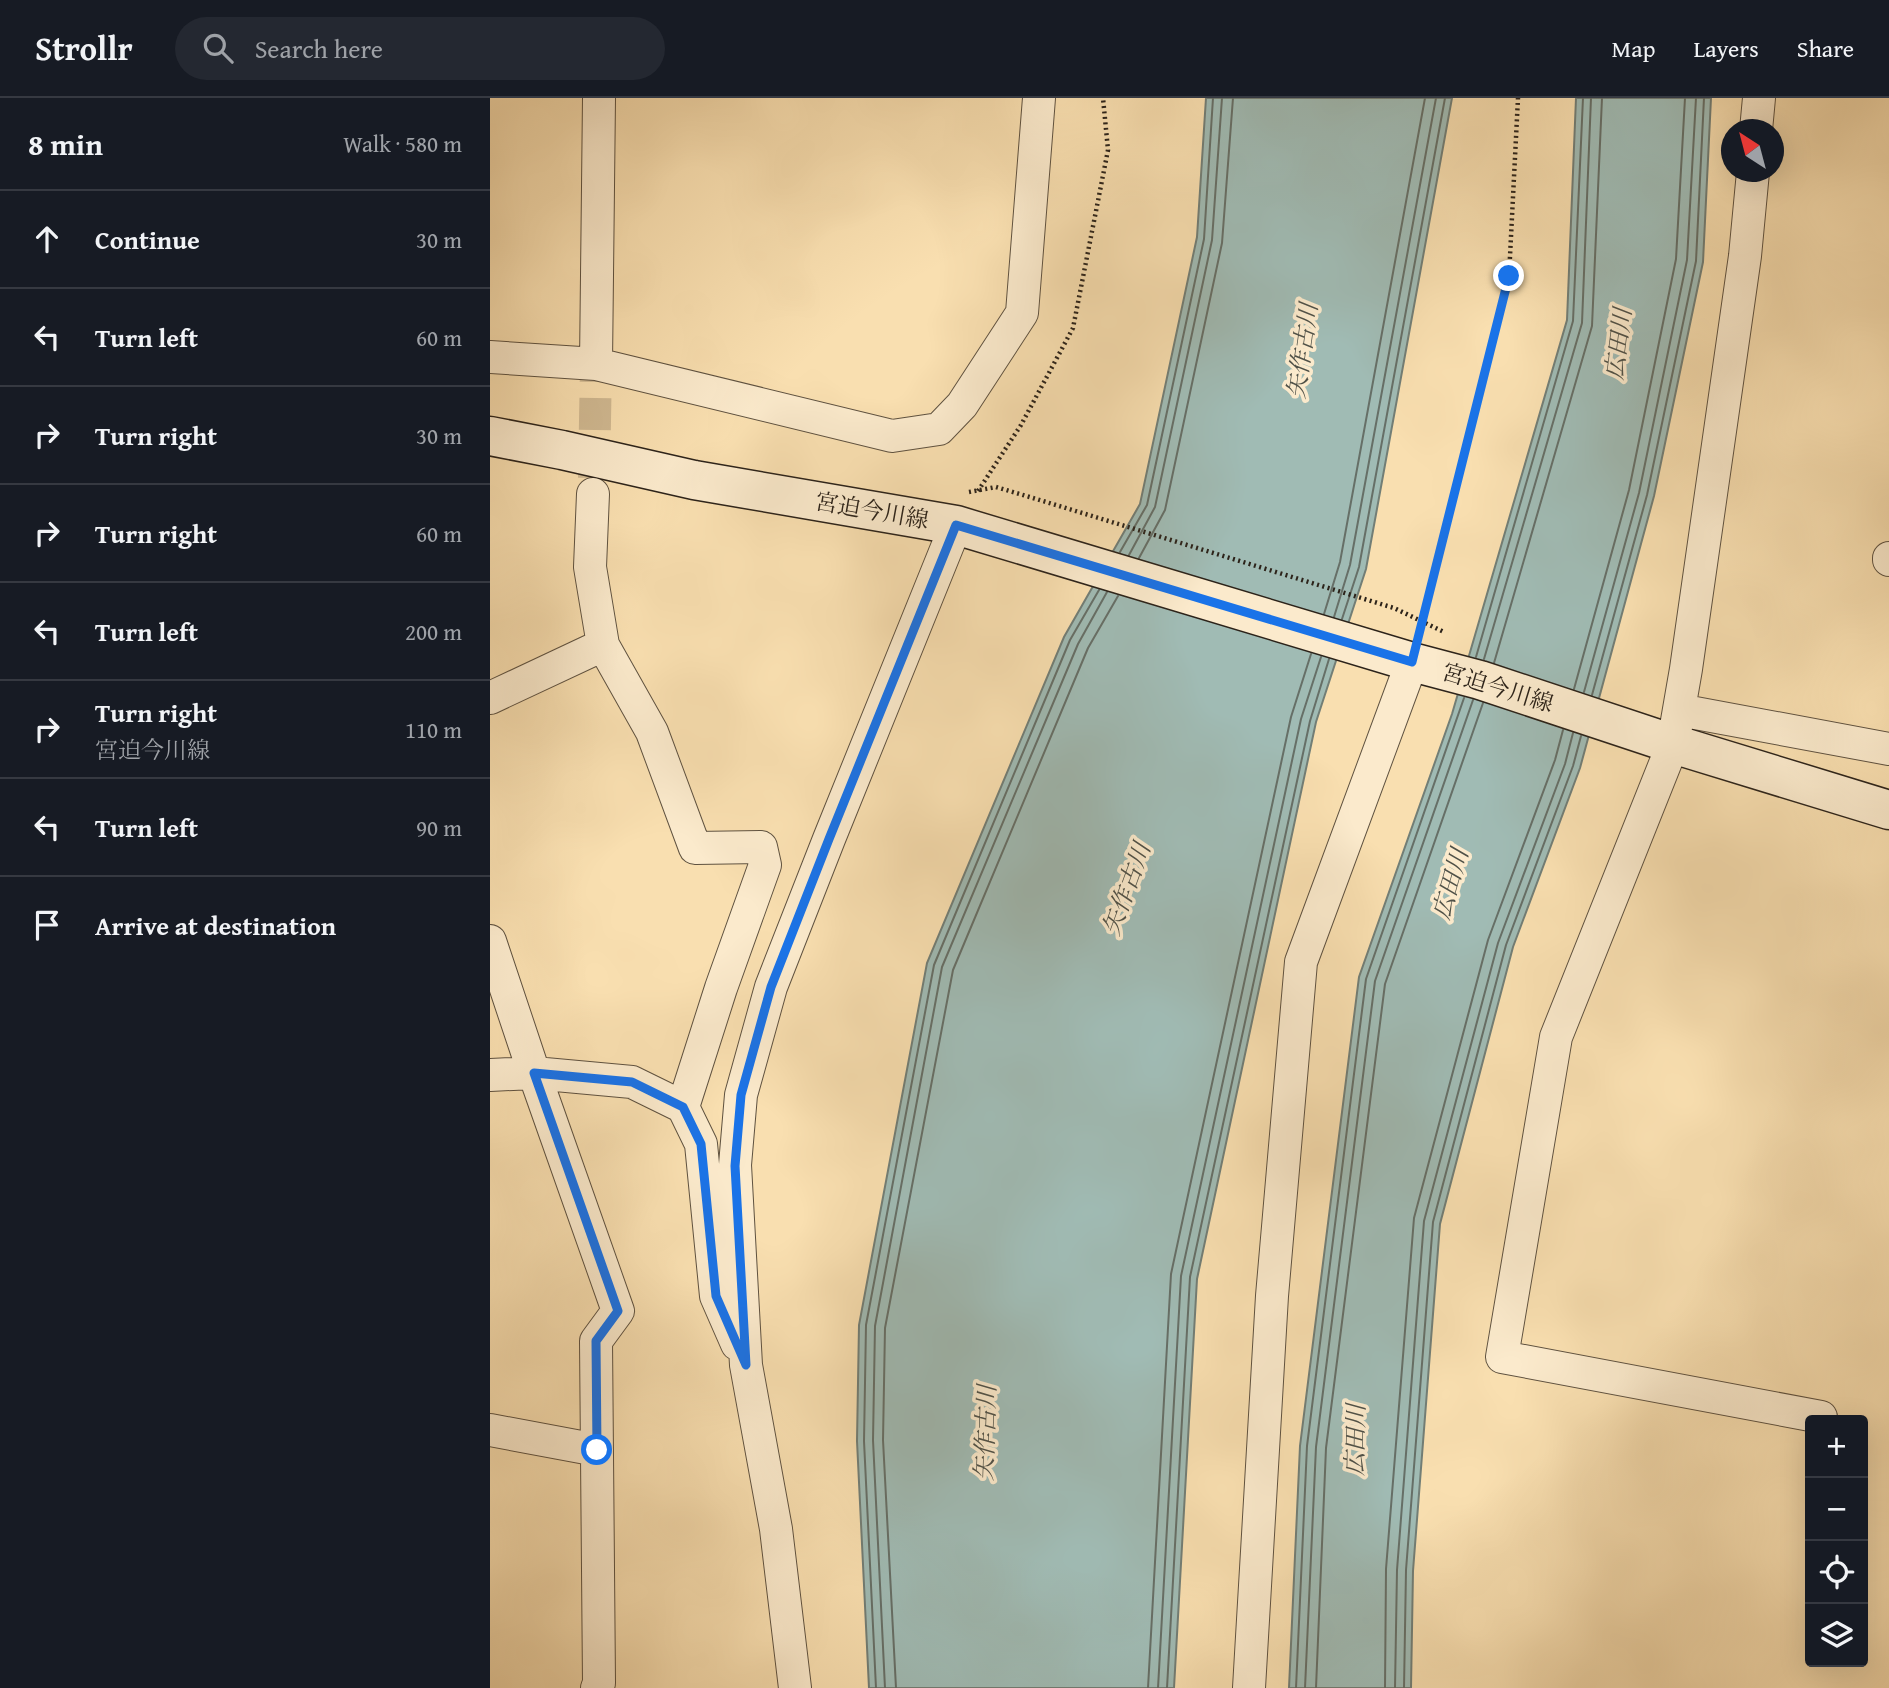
<!DOCTYPE html>
<meta charset="utf-8">
<style>
:root{--surface:#171b24;--page:#242831;--text:#f1f3f6;--muted:#9ea1a6;--line:#363941}
body{margin:0;font-family:"Gentium Book Plus","Noto Serif JP",serif;background:var(--page);color:var(--text)}
.controls{position:absolute;right:21px;bottom:21px;display:grid;overflow:hidden;border-radius:7px;box-shadow:0 7px 28px #0002}
.controls button{width:63px;height:63px;display:grid;place-items:center;padding:0;border:0;border-bottom:2px solid var(--line);background:var(--surface);color:var(--text);font:35px sans-serif}
.compass{position:absolute;left:1231px;top:21px;width:63px;height:63px;border-radius:50%;background:var(--surface);box-shadow:0 7px 28px #0002;rotate:324deg}
.stop{position:absolute;width:21px;height:21px;margin:-16px;border:5px solid #1a73e8;border-radius:50%;background:#fff}
.stop.end{background:#1a73e8;border-color:#fff;box-shadow:0 2px 7px #0008}
.list{margin:0;padding:0;list-style:none}
h2{display:flex;justify-content:space-between;align-items:center;height:91px;margin:0;padding:0 28px;font-size:30px}
h2 small{font-size:23px;font-weight:400;color:var(--muted)}
.list li{display:grid;grid-template-columns:46px 1fr auto;gap:21px;align-items:center;box-sizing:border-box;height:98px;padding:0 28px;border-top:2px solid var(--line)}
.list b{display:block;font-size:26px;white-space:nowrap}
.list p{margin:0;font-size:23px;white-space:nowrap;color:var(--muted)}
.list em{font-size:23px;font-style:normal;color:var(--muted)}
.icon{flex:none;width:38px;height:38px;fill:none;stroke:currentColor;stroke-width:2;stroke-linecap:round;stroke-linejoin:round}
.map{position:relative;flex:none;width:1399px;height:1590px;overflow:hidden}
header{display:flex;align-items:center;gap:42px;box-sizing:border-box;height:98px;padding:0 35px;background:var(--surface);border-bottom:2px solid var(--line)}
header strong{font-size:33px}
nav{display:flex;gap:38px;margin-inline-start:auto;font-size:24px}
.search{width:490px;height:63px;background:var(--page);display:flex;align-items:center;gap:18px;box-sizing:border-box;padding:0 24px;border-radius:38px;color:var(--muted);font-size:26px}
main{display:flex}
aside{flex:1;background:var(--surface)}
.map>svg:first-child{display:block}
</style>
<header>
<strong>Strollr</strong>
<div class="search"><svg class="icon" aria-label="search" viewBox="0 0 24 24"><circle cx="10" cy="10" r="6"/><path d="M15 15l6 6"/></svg>Search here</div>
<nav><a>Map</a><a>Layers</a><a>Share</a></nav>
</header>
<main>
<aside>
<h2>8 min<small>Walk · 580 m</small></h2>
<ul class="list">
<li><svg class="icon" aria-label="ahead" viewBox="0 0 24 24"><path d="M12 20V5M6 11l6-6 6 6"/></svg><div><b>Continue</b></div><em>30 m</em></li>
<li><svg class="icon" aria-label="left" viewBox="0 0 24 24"><path d="M17 20v-9H6M10 6l-5 5 5 5"/></svg><div><b>Turn left</b></div><em>60 m</em></li>
<li><svg class="icon" aria-label="right" viewBox="0 0 24 24"><path d="M7 20v-9h11M14 6l5 5-5 5"/></svg><div><b>Turn right</b></div><em>30 m</em></li>
<li><svg class="icon" aria-label="right" viewBox="0 0 24 24"><path d="M7 20v-9h11M14 6l5 5-5 5"/></svg><div><b>Turn right</b></div><em>60 m</em></li>
<li><svg class="icon" aria-label="left" viewBox="0 0 24 24"><path d="M17 20v-9H6M10 6l-5 5 5 5"/></svg><div><b>Turn left</b></div><em>200 m</em></li>
<li><svg class="icon" aria-label="right" viewBox="0 0 24 24"><path d="M7 20v-9h11M14 6l5 5-5 5"/></svg><div><b>Turn right</b><p>宮迫今川線</p></div><em>110 m</em></li>
<li><svg class="icon" aria-label="left" viewBox="0 0 24 24"><path d="M17 20v-9H6M10 6l-5 5 5 5"/></svg><div><b>Turn left</b></div><em>90 m</em></li>
<li><svg class="icon" aria-label="arrive" viewBox="0 0 24 24"><path d="M6 21V4h12l-3 4 3 4H6"/></svg><div><b>Arrive at destination</b></div></li>
</ul>
</aside>
<div class="map">
<svg width="1399" height="1590" viewBox="0 0 1399 1590">
<rect width="100%" height="100%" fill="#f9dfb0"/>
<filter id="stains"><feTurbulence type="fractalNoise" baseFrequency=".00286" numOctaves="4"/><feColorMatrix values="0 0 0 0 .2 0 0 0 0 .09 0 0 0 0 .02 0 0 0 .5 -.17"/></filter>
<radialGradient id="worn" r=".72"><stop offset=".6" stop-color="#630" stop-opacity="0"/><stop offset="1" stop-color="#630" stop-opacity=".3"/></radialGradient>
<path fill="#a0bbb4" stroke="#727e76" stroke-width="2" d="M716 0H962L876 471 826 624 707 1181 684 1590H379L367 1343 369 1227 437 865 574 539 650 406 707 139Z
M1086 0H1221L1213 164 1164 398 1090 670 1023 849 950 1126 923 1473 921 1590H799L810 1348 869 879 962 616 1077 222Z"/>
<g fill="none" stroke-linecap="round" stroke-linejoin="round">
<path stroke="#666f67" stroke-width="2" d="M630 454 657 407 714 141 723 0
M639 457 665 409 722 142 732 0
M649 460 675 412 732 145 743 0
M834 516 850 464 935 0
M844 519 860 467 946 0
M852 521 869 469 955 0
M986 559 1083 223 1093 0
M994 561 1092 225 1101 0
M1004 565 1102 228 1112 0
M1084 591 1139 392 1186 161 1195 0
M1094 594 1149 395 1197 162 1206 0
M1102 597 1157 397 1206 163 1214 0
M386 1590 374 1343 376 1227 444 867 580 542 609 492
M395 1590 383 1342 385 1228 452 869 588 546 617 494
M406 1590 393 1342 395 1230 463 872 598 550 628 498
M658 1590 681 1176 801 619 821 556
M668 1590 691 1178 811 621 831 559
M677 1590 700 1179 820 623 839 561
M806 1590 817 1348 876 881 974 600
M815 1590 826 1349 885 883 983 602
M826 1590 836 1350 895 886 993 605
M895 1590 896 1471 924 1120 998 842 1065 662 1073 632
M905 1590 907 1472 934 1123 1008 845 1075 666 1083 635
M914 1590 916 1472 943 1124 1016 847 1083 668 1091 638"/>
<path stroke="#d0b992" stroke-width="32" stroke-dasharray="32 16" stroke-linecap="butt" d="M104 380 106 266"/>
<g stroke="#5f5240" stroke-width="34">
<path id="minor" d="M1266 32 1269 0
M1263 74 1255 158 1196 571 1183 646 1066 939 1012 1259 1331 1319
M0 259 106 266 402 338 449 331 472 307 532 215 549 0
M106 266 109 0
M103 396 100 469 113 547 162 634 205 750 271 749 275 767 231 890 193 1009
M1399 460V462
M0 600 113 547
M1189 612 1399 651
M0 843 44 975 128 1213 106 1243 109 1585 107 1590
M0 977 44 975 142 984 193 1009 211 1046 226 1198 247 1246
M0 1332 107 1352
M305 1590 286 1431 256 1267 245 1067 251 997 281 889 339 741 466 427
M759 1590 782 1198 811 864 922 564"/>
</g>
<g stroke="#2c231a" stroke-width="41">
<path id="secondary" d="M0 338 72 352 204 382 466 427 922 564 990 582 1183 646 1399 712"/>
</g>
<path stroke="#2c231a" stroke-width="4.5" stroke-dasharray="2 3.5" stroke-linecap="butt" d="M488 393 531 327 583 230 618 52 613 0
M479 394 506 389 543 400 904 510 954 534
M932 524 1019 178 1028 0"/>
<use href="#minor" stroke="#fbeacc" stroke-width="32"/>
<use href="#secondary" stroke="#fbeacc" stroke-width="38"/>
</g>
<g fill="none" stroke-linecap="round" stroke-linejoin="round">
<path stroke="#1a73e8" stroke-width="9" d="M107 1352 106 1243 128 1213 44 975 142 984 193 1009 211 1046 226 1198 256 1267 245 1068 251 997 281 889 339 741 466 427 922 564 1019 178"/>
</g>
<g text-anchor="middle" dominant-baseline="central" stroke-width="7" stroke-linejoin="round" paint-order="stroke">
<g font-size="23" fill="#2c231a" stroke="#fbeacc">
<text transform="translate(382 412) rotate(10)">宮迫今川線</text>
<text transform="translate(1008 589) rotate(17)">宮迫今川線</text>
</g>
<g font-size="24" font-style="italic" fill="#4f5148" stroke="#fbeacc">
<text transform="translate(1128 246) rotate(-83)">広田川</text>
<text transform="translate(812 253) rotate(-82)">矢作古川</text>
<text transform="translate(960 786) rotate(-74)">広田川</text>
<text transform="translate(636 791) rotate(-70)">矢作古川</text>
<text transform="translate(495 1335) rotate(-88)">矢作古川</text>
<text transform="translate(865 1342) rotate(-89)">広田川</text>
</g>
</g>
<rect width="100%" height="100%" filter="url(#stains)"/>
<rect width="100%" height="100%" fill="url(#worn)"/>
</svg>
<div class="controls">
<button>+</button>
<button>−</button>
<button><svg class="icon" aria-label="locate" viewBox="0 0 24 24"><circle cx="12" cy="12" r="6"/><path d="M12 2v4M12 18v4M2 12h4M18 12h4"/></svg></button>
<button><svg class="icon" aria-label="layers" viewBox="0 0 24 24"><path d="M12 4l9 5-9 5-9-5zM3 14l9 5 9-5"/></svg></button>
</div>
<svg class="compass" viewBox="-18 -18 36 36"><path d="M0-13l5 13h-10z" fill="#e53935"/><path d="M0 13l5-13h-10z" fill="#9ea1a6"/></svg>
<div class="stop" style="left:107px;top:1352px"></div>
<div class="stop end" style="left:1019px;top:178px"></div>
</div>
</main>
